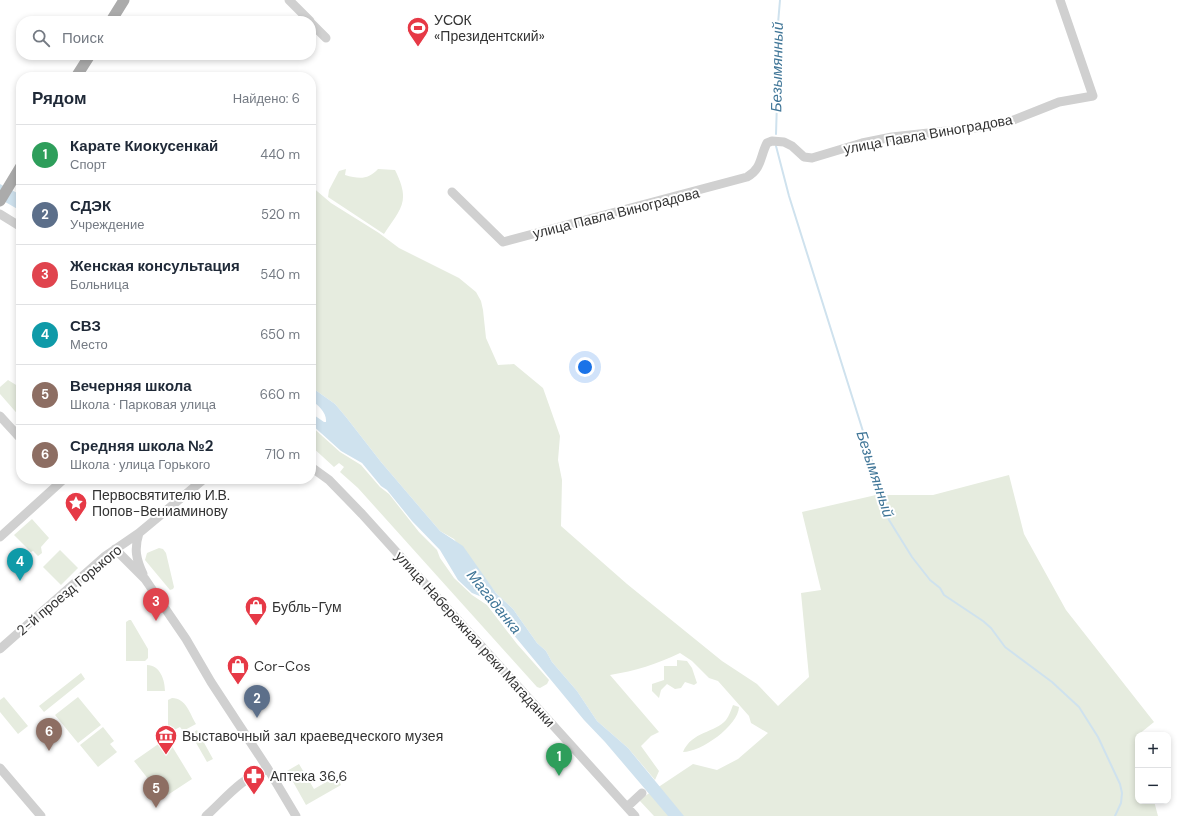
<!DOCTYPE html>
<html lang="ru">
<meta charset="utf-8">
<style>
:root{--surface:#fff;--page:#f6f6f7;--text:#1f2937;--muted:#747a83;--line:#e0e1e3;--accent:#e63946}
body{margin:0;font-family:"DM Sans",sans-serif;background:var(--page);color:var(--text)}
.controls{position:absolute;right:12px;bottom:12px;display:grid;overflow:hidden;border-radius:8px;box-shadow:0 2px 6px #0003}
.controls button{width:36px;height:36px;display:grid;place-items:center;padding:0;border:0;border-bottom:1px solid var(--line);background:var(--surface);color:var(--text);font:20px sans-serif}
.you{position:absolute;left:585px;top:367px;width:14px;height:14px;margin:-10px;border:3px solid #fff;border-radius:50%;background:#1a73e8;box-shadow:0 0 0 6px #1a73e833}
.badge{display:grid;place-items:center;width:26px;height:26px;border-radius:50%;background:var(--accent);color:#fff;font-size:13px;font-weight:700}
.pin{position:absolute;translate:-50% -33px;filter:drop-shadow(0 1px 2px #0008)}
.pin::after{content:'';position:absolute;top:21px;width:14px;height:12px;background:inherit;clip-path:polygon(0 0,100% 0,50% 100%)}
.list{margin:0;padding:0;list-style:none}
h2{display:flex;justify-content:space-between;align-items:center;height:52px;margin:0;padding:0 16px;font-size:17px}
h2 small{font-size:13px;font-weight:400;color:var(--muted)}
.list li{display:grid;grid-template-columns:26px 1fr auto;gap:12px;align-items:center;box-sizing:border-box;height:60px;padding:0 16px;border-top:1px solid var(--line)}
.list b{display:block;font-size:15px;white-space:nowrap}
.list p{margin:0;font-size:13px;white-space:nowrap;color:var(--muted)}
.list em{font-size:13px;font-style:normal;color:var(--muted)}
.icon{flex:none;width:22px;height:22px;fill:none;stroke:currentColor;stroke-width:2;stroke-linecap:round;stroke-linejoin:round}
.map{position:relative;flex:none;width:1183px;height:816px;overflow:hidden}
.search{position:absolute;background:var(--surface);box-shadow:0 2px 6px #0003;left:16px;top:16px;width:300px;height:44px;display:flex;align-items:center;gap:10px;box-sizing:border-box;padding:0 14px;border-radius:16px;color:var(--muted);font-size:15px}
.panel{position:absolute;background:var(--surface);box-shadow:0 2px 6px #0003;left:16px;top:72px;width:300px;height:412px;border-radius:16px}
.map>svg:first-child{display:block}
</style>
<div class="map">
<svg width="1183" height="816" viewBox="0 0 1183 816">
<rect width="100%" height="100%" fill="#fff"/>
<path fill="#e6ecdf" d="M346 169 345 175C359 179 368 180 378 169L395 170C411 202 401 208 384 234L328 197 329 190 339 171Z
M311 186 331 203 379 233 399 248 459 278 476 292 481 301 483 310 486 338 498 365 514 364 543 388 560 436 558 460 562 480 561 526 627 584 722 661 757 684 778 706 809 677 801 593 821 590 802 512 876 495H933L1009 475 1024 534 1066 610 1154 722 1138 735V801H1154L1158 816H654L639 800 693 764 717 770 738 759 768 733 751 723 749 716 718 681 709 678 692 661 680 653C657 664 635 671 610 675L659 732 651 736 641 746 659 771 655 780 628 748 597 721 577 691 552 662 546 651 537 643 513 609 496 593 454 539 440 531 381 462 346 417 335 404 311 387Z
M8 380 21 388V418L0 394V387Z
M311 426 340 452 361 465 380 487 389 494 419 532 437 550 440 558 454 578 472 595 487 605 517 644 549 680 547 684 540 688 537 687 358 488 340 472 344 467 339 463 334 467 311 446Z
M32 519 49 538 41 547 42 553 38 556 33 551 31 552 14 535Z
M159 548 163 549 166 553 174 587 173 589 170 590 145 560 147 553Z
M60 550 78 568 61 585 43 567Z
M129 620H131L148 649V658L145 661H126V622Z
M677 660 687 661 692 668 697 683 694 685 685 682 681 688 675 689 667 684 661 690 659 698 652 691V684L664 680V666H677Z
M147 665C160 665 165 680 165 691H147Z
M81 673 85 679 44 712 39 706Z
M4 697 28 726 18 734 0 712V700Z
M78 697 101 725 78 743 55 715Z
M172 698C186 698 190 714 196 724L183 731 180 727 174 730 168 727V700Z
M733 705 739 707C738 726 701 752 683 752 692 731 715 733 726 720 729 716 731 710 733 705Z
M103 727 114 741 110 744 117 752 98 767 80 745Z
M197 730 213 759 207 762 191 734Z
M167 738 192 779 160 800 153 792 156 789 134 761Z
M299 764 314 789 337 776 341 785 306 805 287 771Z"/>
<path fill="#cfe2ee" d="M0 184 21 195V211L0 199Z
M311 387 335 404 346 417 381 462 440 531 463 546 496 593 513 609 537 643 546 651 552 662 577 691 597 721 628 748 684 816H668L605 742 584 720 508 628 489 603 482 597 472 593 458 580 440 550 412 521 387 490 381 486 362 463 341 451 311 424V413L324 422H326C327 412 318 406 311 399Z"/>
<g fill="none" stroke-linecap="round" stroke-linejoin="round">
<path stroke="#cfe2ee" stroke-width="2" d="M776 134 778 70 775 59 780 0
M776 146 789 196 867 444 889 520 912 557 930 580 940 588 944 595 983 621 991 628 1005 647 1052 682 1079 707 1098 737 1120 784 1122 793 1121 803 1115 816"/>
<path stroke="#d0d0d0" stroke-width="9" d="M289 0 310 21
M311 23 326 38
M452 192 503 242 747 177C762 169 760 156 767 143L772 141 784 142 792 146 804 157 812 158 862 143 892 137 983 127 1011 121 1059 102 1093 96 1060 0
M0 214 21 227
M0 416 21 439
M311 467 329 480 362 514 635 816
M139 533C134 549 136 559 143 574
M0 537 64 479
M115 549 145 579 186 639 211 682 268 769 296 816
M0 649 104 557 139 533 204 479
M0 768 41 816
M627 807 642 793
M206 816C225 799 243 776 268 769"/>
<path stroke="#ababab" stroke-width="11" d="M111 21 124 0
M76 77 90 55
M0 201 21 166"/>
</g>
<defs>
<g id="stadium-pin" transform="scale(1.15)"><path d="M0 17L-7.5 6A9.5 9.5 0 1 1 7.5 6Z" fill="#e63946" stroke="#fff"/><path d="M0-5a6.5 5 0 1 0 0 10a6.5 5 0 1 0 0-10ZM-3.5-1.8h7v3.6h-7Z" fill="#fff"/></g>
<g id="sight-pin" transform="scale(1.15)"><path d="M0 17L-7.5 6A9.5 9.5 0 1 1 7.5 6Z" fill="#e63946" stroke="#fff"/><path d="M0-6L1.8-2.2L6-1.7L2.9 1.2L3.7 5.4L0 3.3L-3.7 5.4L-2.9 1.2L-6-1.7L-1.8-2.2Z" fill="#fff"/></g>
<g id="shop-pin" transform="scale(1.15)"><path d="M0 17L-7.5 6A9.5 9.5 0 1 1 7.5 6Z" fill="#e63946" stroke="#fff"/><path d="M-5-2.5h2.3a2.7 3.5 0 0 1 5.4 0H5L5.5 6h-11ZM-1.5-2.5h3a1.5 2.3 0 0 0-3 0Z" fill="#fff"/></g>
<g id="museum-pin" transform="scale(1.15)"><path d="M0 17L-7.5 6A9.5 9.5 0 1 1 7.5 6Z" fill="#e63946" stroke="#fff"/><path d="M0-6L6-3V-2H-6V-3ZM-5-1h2V3h-2ZM-1-1h2V3h-2ZM3-1h2V3H3ZM-6 4H6V6H-6Z" fill="#fff"/></g>
<g id="pharmacy-pin" transform="scale(1.15)"><path d="M0 17L-7.5 6A9.5 9.5 0 1 1 7.5 6Z" fill="#e63946" stroke="#fff"/><path d="M-2-6h4v4h4v4h-4v4h-4v-4h-4v-4h4Z" fill="#fff"/></g>
</defs>
<g fill-rule="evenodd">
<use href="#stadium-pin" x="418" y="28"/>
<use href="#sight-pin" x="76" y="503"/>
<use href="#shop-pin" x="256" y="607"/>
<use href="#shop-pin" x="238" y="666"/>
<use href="#museum-pin" x="166" y="736"/>
<use href="#pharmacy-pin" x="254" y="776"/>
</g>
<g text-anchor="middle" dominant-baseline="central" stroke-width="4" stroke-linejoin="round" paint-order="stroke">
<g font-size="14" fill="#333" stroke="#fff" text-anchor="start">
<text x="434" y="20">УСОК<tspan x="434" dy="16">«Президентский»</tspan></text>
<text x="92" y="495">Первосвятителю И.В.<tspan x="92" dy="16">Попов-Вениаминову</tspan></text>
<text x="272" y="607">Бубль-Гум</text>
<text x="254" y="666">Cor-Cos</text>
<text x="182" y="736">Выставочный зал краеведческого музея</text>
<text x="270" y="776">Аптека 36,6</text>
</g>
<g font-size="14" fill="#333" stroke="#fff">
<text transform="translate(928 134) rotate(-10)">улица Павла Виноградова</text>
<text transform="translate(616 213) rotate(-14)">улица Павла Виноградова</text>
<text transform="translate(69 590) rotate(-40)">2-й проезд Горького</text>
<text transform="translate(475 639) rotate(48)">улица Набережная реки Магаданки</text>
</g>
<g font-size="15" font-style="italic" fill="#3f7597" stroke="#fff">
<text transform="translate(777 67) rotate(-89)">Безымянный</text>
<text transform="translate(875 474) rotate(72)">Безымянный</text>
<text transform="translate(494 602) rotate(51)">Магаданка</text>
</g>
</g>
</svg>
<div class="controls">
<button>+</button>
<button>−</button>
</div>
<div class="you"></div>
<div class="pin badge" style="left:559px;top:776px;background:#2e9e5b">1</div>
<div class="pin badge" style="left:257px;top:718px;background:#5c6f8a">2</div>
<div class="pin badge" style="left:156px;top:621px;background:#e0444e">3</div>
<div class="pin badge" style="left:20px;top:581px;background:#0f9aa8">4</div>
<div class="pin badge" style="left:156px;top:808px;background:#8d6e63">5</div>
<div class="pin badge" style="left:49px;top:751px;background:#8d6e63">6</div>
<div class="search"><svg class="icon" aria-label="search" viewBox="0 0 24 24"><circle cx="10" cy="10" r="6"/><path d="M15 15l6 6"/></svg>Поиск</div>
<section class="panel">
<h2>Рядом<small>Найдено: 6</small></h2>
<ul class="list">
<li><span class="badge" style="background:#2e9e5b">1</span><div><b>Карате Киокусенкай</b><p>Спорт</p></div><em>440 m</em></li>
<li><span class="badge" style="background:#5c6f8a">2</span><div><b>СДЭК</b><p>Учреждение</p></div><em>520 m</em></li>
<li><span class="badge" style="background:#e0444e">3</span><div><b>Женская консультация</b><p>Больница</p></div><em>540 m</em></li>
<li><span class="badge" style="background:#0f9aa8">4</span><div><b>СВЗ</b><p>Место</p></div><em>650 m</em></li>
<li><span class="badge" style="background:#8d6e63">5</span><div><b>Вечерняя школа</b><p>Школа · Парковая улица</p></div><em>660 m</em></li>
<li><span class="badge" style="background:#8d6e63">6</span><div><b>Средняя школа №2</b><p>Школа · улица Горького</p></div><em>710 m</em></li>
</ul>
</section>
</div>
